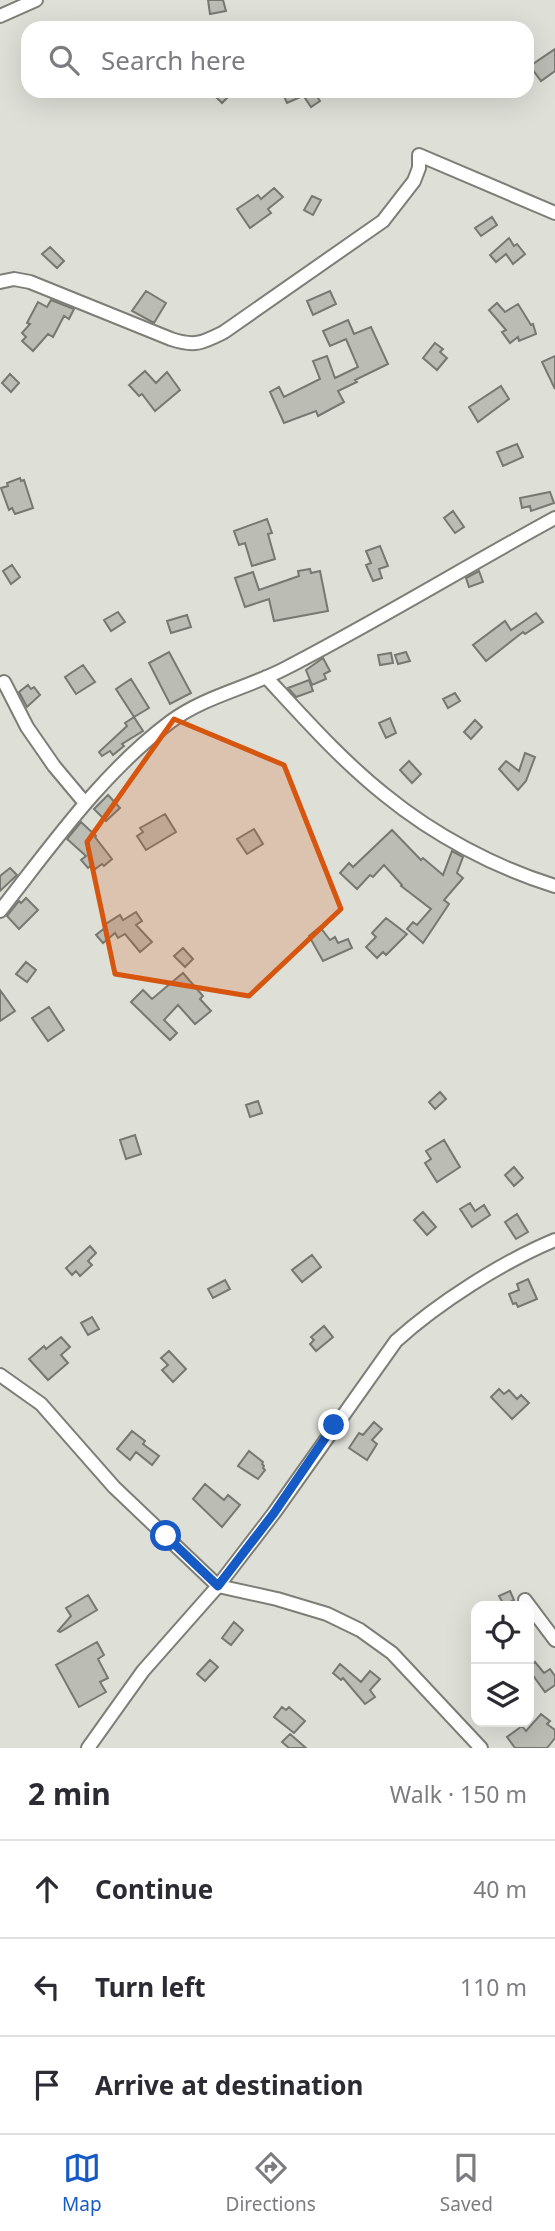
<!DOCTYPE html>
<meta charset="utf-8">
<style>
:root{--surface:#fff;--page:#f7f7f7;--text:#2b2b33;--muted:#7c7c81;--line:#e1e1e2;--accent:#165ac5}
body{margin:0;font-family:"Noto Sans",sans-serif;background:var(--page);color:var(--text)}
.controls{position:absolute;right:21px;bottom:21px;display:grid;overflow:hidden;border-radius:14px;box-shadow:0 7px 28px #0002}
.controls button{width:63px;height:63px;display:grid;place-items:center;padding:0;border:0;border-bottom:2px solid var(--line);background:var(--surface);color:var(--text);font:35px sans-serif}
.stop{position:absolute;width:21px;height:21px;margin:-16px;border:5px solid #165ac5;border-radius:50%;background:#fff}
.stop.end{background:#165ac5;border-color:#fff;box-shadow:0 2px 7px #0008}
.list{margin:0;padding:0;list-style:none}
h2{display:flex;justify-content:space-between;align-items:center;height:91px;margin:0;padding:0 28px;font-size:30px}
h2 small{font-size:23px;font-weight:400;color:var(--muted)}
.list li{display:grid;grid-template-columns:46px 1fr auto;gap:21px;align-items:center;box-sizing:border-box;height:98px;padding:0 28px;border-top:2px solid var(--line)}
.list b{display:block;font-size:26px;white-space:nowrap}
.list em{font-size:23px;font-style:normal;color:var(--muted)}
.icon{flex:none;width:38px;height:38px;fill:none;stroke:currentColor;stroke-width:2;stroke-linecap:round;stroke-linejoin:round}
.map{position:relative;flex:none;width:555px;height:1748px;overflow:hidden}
.search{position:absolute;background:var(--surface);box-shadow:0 7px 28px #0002;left:21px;right:21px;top:21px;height:77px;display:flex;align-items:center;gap:18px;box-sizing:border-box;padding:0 24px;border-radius:21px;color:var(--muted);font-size:26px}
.sheet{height:385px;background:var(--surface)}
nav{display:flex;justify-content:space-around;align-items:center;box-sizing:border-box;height:98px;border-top:2px solid var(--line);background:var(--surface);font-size:19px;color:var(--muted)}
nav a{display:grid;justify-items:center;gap:4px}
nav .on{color:var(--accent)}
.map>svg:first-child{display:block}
</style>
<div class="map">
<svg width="555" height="1748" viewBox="0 0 555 1748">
<rect width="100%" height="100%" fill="#dedfd7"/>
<path fill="#bbbcb4" stroke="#777871" stroke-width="2" d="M208 0H223L226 11 210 14Z
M555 49V71L541 81 530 66Z
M220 91H234L222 103 215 96Z
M290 91H314L287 103 283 94Z
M314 92 320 101 311 107 305 98Z
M274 188 283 197 268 209 271 213 250 228 237 209 258 195 261 199Z
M312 196 321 200 313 215 304 210Z
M492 217 497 225 481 236 475 228Z
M509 238 514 246 517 244 525 254 513 264 506 254 496 262 490 255Z
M50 247 64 261 57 268 42 254Z
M146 291 166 303 154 323 132 311Z
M330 291 336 304 313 315 307 301Z
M51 300 74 309 69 319 64 316 53 337 48 334 33 351 22 341 26 337 22 333 30 324 27 323 38 302 47 307Z
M497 303 505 312 518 304 531 325 533 324 536 334 519 341 518 337 510 343 502 332 506 330 489 310Z
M348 320 354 334 371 327 388 364 355 380 357 382 338 391 344 402 318 416 316 411 284 423 270 392 279 387 284 397 320 379 313 361 327 356 335 378 358 367 346 339 330 346 323 331Z
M435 343 443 349 440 352 447 358 437 370 423 358Z
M555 356V389L542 362Z
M145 371 156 383 167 372 180 390 155 411 142 394 139 396 129 385Z
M10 374 19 383 11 392 2 383Z
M501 386 509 399 478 422 469 407Z
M517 444 523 457 503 466 497 452Z
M20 478 21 481 24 480 33 508 15 514 12 508 9 510 1 488 8 486 7 483Z
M550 492 554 503 531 511 530 506 522 508 520 498Z
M453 511 464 527 455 533 444 518Z
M267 519 272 533 268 534 275 559 252 566 245 543 239 545 234 531Z
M380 546 388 566 379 569 382 578 373 581 366 565 371 563 366 551Z
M12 565 20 577 11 584 3 571Z
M310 569 311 573 320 571 328 611 274 621 269 599 245 607 235 578 253 572 259 590 299 576 298 571Z
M479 571 483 582 469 587 466 578Z
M118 612 125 622 111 631 104 620Z
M536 613 543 622 525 634 523 632 486 661 473 645 505 621 511 630Z
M187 615 191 627 171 633 167 621Z
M169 652 191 693 170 704 149 663Z
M406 652 410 661 398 664 395 655Z
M391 653 393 663 380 665 378 655Z
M323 658 330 671 324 674 326 679 312 685 306 670Z
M83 665 95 682 76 694 65 677Z
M131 679 149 708 134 717 143 731 122 744 124 746 113 755 110 751 102 756 99 752 127 726 125 723 134 717 116 689Z
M309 680 313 691 296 697 288 688Z
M28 685 31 689 34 687 40 695 27 707 19 692Z
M455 693 460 701 448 708 443 699Z
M390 718 396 733 386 738 379 723Z
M475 720 482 727 471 739 464 732Z
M525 753 535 757 526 781 518 790 499 769 506 761 519 771Z
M409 761 421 774 412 783 400 770Z
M108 795 120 808 106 821 94 809Z
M165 814 176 832 146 850 137 836 143 832 140 828Z
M81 822 96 836 95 837 112 859 104 866 102 864 95 869 92 865 88 868 81 860 86 856 67 839Z
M254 829 263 844 247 854 237 839Z
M392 830 421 860 423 858 443 875 452 851 463 857 457 873 463 878 444 900 449 904 423 943 407 929 413 922 417 925 431 909 401 886 402 885 384 865 373 877 370 875 357 889 340 873 349 863 353 867Z
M10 868 17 875 0 891V876Z
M26 898 38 910 19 929 7 916 19 901 21 903Z
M136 912 142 921 136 925 152 942 140 952 125 934 118 938 115 933 103 943 96 935 106 927 104 925 120 915 123 920Z
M386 918 407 934 386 955 383 952 377 958 366 947 376 937 372 933Z
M320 927 330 940 335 937 338 943 348 939 352 948 323 961 309 936Z
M183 948 193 959 185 967 174 956Z
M26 962 36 970 27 982 16 974Z
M183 973 203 996 200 999 211 1011 195 1024 178 1005 164 1020 177 1033 170 1040 131 1002 143 990 152 999Z
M0 990 15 1011 0 1021Z
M49 1007 64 1030 48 1041 32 1018Z
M440 1092 446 1099 435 1109 429 1102Z
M258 1101 262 1113 250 1117 246 1105Z
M135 1135 141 1154 126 1159 120 1140Z
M444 1140 460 1167 437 1182 425 1163 431 1159 426 1151Z
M514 1167 523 1178 514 1186 505 1175Z
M470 1203 475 1211 484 1205 490 1215 472 1227 460 1209Z
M423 1212 436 1227 427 1235 414 1220Z
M517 1214 528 1232 516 1239 505 1222Z
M90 1246 96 1253 88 1261 92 1265 80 1276 76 1271 72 1275 66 1268Z
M312 1255 321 1267 302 1282 292 1270Z
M528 1279 537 1299 518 1307 516 1303 513 1304 509 1294 519 1290 517 1284Z
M225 1280 230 1289 213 1298 208 1289Z
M92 1317 99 1329 88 1335 81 1323Z
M324 1326 333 1337 316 1351 310 1344 314 1340 311 1337Z
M61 1337 70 1347 61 1355 68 1363 48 1380 29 1359 44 1346 46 1349Z
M169 1351 186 1369 173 1382 162 1370 168 1365 161 1358Z
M499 1389 504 1394 509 1390 517 1399 521 1395 529 1403 512 1419 491 1397Z
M374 1422 382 1429 372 1440 377 1444 367 1460 349 1448 359 1433 363 1435Z
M132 1431 145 1441 143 1444 159 1456 152 1465 136 1452 130 1460 117 1449Z
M249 1451 263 1462 262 1464 264 1466 263 1468 265 1470 258 1479 238 1466Z
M205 1484 224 1500 228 1495 240 1505 222 1527 193 1499Z
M510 1591 514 1600 504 1605 499 1596Z
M88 1595 97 1610 60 1632 58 1631 71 1616 66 1608Z
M234 1622 243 1630 231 1645 222 1638Z
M97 1642 104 1655 98 1659 108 1678 100 1682 106 1692 79 1707 56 1665Z
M210 1660 218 1667 205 1681 197 1674Z
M535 1662 544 1673 550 1669 555 1676V1685L545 1692 529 1670V1667Z
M340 1664 361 1682 370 1671 380 1679 370 1690 375 1697 365 1704 343 1678 341 1680 333 1673Z
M282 1707 286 1710 289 1707 305 1721 294 1733 274 1717Z
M541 1714 550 1721 547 1724 555 1730V1738L547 1748H515L507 1737 522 1726 526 1731Z
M290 1734 306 1748H289L282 1742Z"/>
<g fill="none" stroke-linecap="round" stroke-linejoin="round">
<g stroke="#7e7e77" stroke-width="16">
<path id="minor" d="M0 16 36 0
M0 282 14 279 30 282 171 339C195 347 202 343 224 332L383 221 414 181 419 168V155L555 213
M266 677C304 718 341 760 385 795 434 835 494 867 555 886
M4 682 27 727 54 766 85 803
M0 911C52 845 102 773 170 722 205 696 248 688 286 668 377 621 465 567 555 518
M0 1375 41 1404 114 1487 218 1586 277 1599 327 1614 360 1630 392 1653 481 1748
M525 1600 555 1640
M88 1748 143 1671 218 1586 274 1513 396 1341C438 1303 502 1262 555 1240"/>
</g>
<use href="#minor" stroke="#fff" stroke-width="12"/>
</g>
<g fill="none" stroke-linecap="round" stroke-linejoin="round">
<path stroke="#165ac5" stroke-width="9" d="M166 1536 218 1586 274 1513 334 1425"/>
</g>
<path fill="#d6550f" fill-opacity="0.2" stroke="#d6550f" stroke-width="5" stroke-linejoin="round" d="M174 719 284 765 341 909 249 996 115 974 87 842Z"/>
</svg>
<div class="controls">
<button><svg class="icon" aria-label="locate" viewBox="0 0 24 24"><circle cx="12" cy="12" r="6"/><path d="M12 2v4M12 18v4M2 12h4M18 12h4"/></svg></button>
<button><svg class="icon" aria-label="layers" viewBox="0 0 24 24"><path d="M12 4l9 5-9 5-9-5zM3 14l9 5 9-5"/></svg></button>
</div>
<div class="stop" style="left:166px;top:1536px"></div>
<div class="stop end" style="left:334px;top:1425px"></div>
<div class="search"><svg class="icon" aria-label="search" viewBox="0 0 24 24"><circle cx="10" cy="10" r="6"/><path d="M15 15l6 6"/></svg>Search here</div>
</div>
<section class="sheet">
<h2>2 min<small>Walk · 150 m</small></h2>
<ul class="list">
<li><svg class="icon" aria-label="ahead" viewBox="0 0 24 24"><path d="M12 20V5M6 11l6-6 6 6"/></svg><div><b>Continue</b></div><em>40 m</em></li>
<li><svg class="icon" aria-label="left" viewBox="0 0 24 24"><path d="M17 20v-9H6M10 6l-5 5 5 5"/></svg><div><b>Turn left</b></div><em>110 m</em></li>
<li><svg class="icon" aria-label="arrive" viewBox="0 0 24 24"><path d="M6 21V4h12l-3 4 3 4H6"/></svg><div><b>Arrive at destination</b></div></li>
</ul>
</section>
<nav>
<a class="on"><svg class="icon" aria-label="map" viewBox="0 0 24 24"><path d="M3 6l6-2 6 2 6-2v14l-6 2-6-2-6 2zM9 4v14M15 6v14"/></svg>Map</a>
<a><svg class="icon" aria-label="directions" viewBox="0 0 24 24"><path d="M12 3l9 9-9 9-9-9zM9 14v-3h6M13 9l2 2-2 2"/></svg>Directions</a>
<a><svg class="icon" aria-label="saved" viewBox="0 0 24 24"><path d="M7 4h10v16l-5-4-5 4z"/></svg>Saved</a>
</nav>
